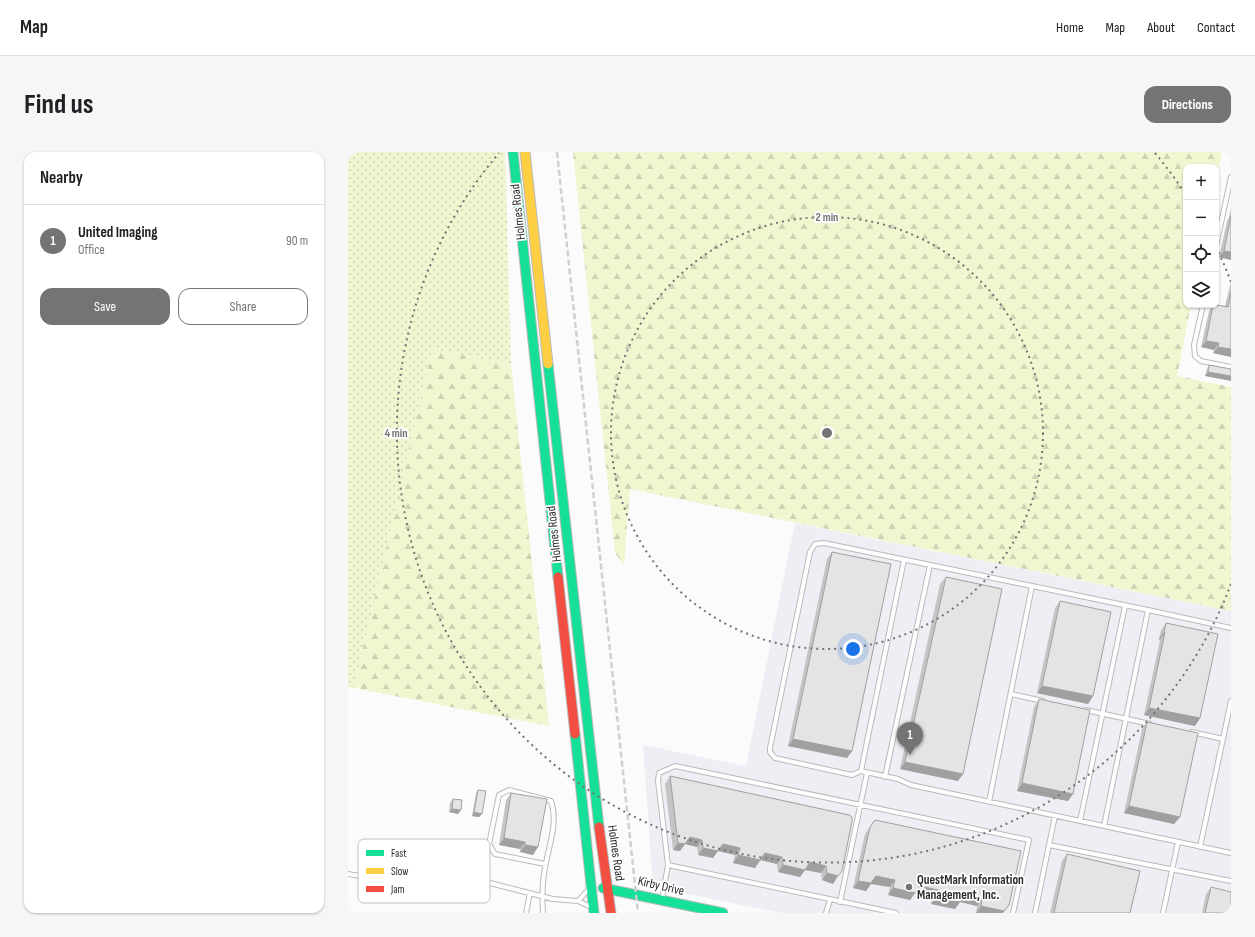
<!DOCTYPE html>
<meta charset="utf-8">
<style>
:root{--surface:#fff;--page:#f6f6f6;--text:#202124;--muted:#757577;--line:#e0e0e0;--accent:#747475}
body{margin:0;font-family:"Sofia Sans Condensed",sans-serif;background:var(--page);color:var(--text)}
.controls{position:absolute;right:12px;top:12px;display:grid;overflow:hidden;border-radius:8px;box-shadow:0 1px 3px #0004}
.controls button{width:36px;height:36px;display:grid;place-items:center;padding:0;border:0;border-bottom:1px solid var(--line);background:var(--surface);color:var(--text);font:20px sans-serif}
.you{position:absolute;left:505px;top:497px;width:14px;height:14px;margin:-10px;border:3px solid #fff;border-radius:50%;background:#1a73e8;box-shadow:0 0 0 6px #1a73e833}
.badge{display:grid;place-items:center;width:26px;height:26px;border-radius:50%;background:var(--accent);color:#fff;font-size:13px;font-weight:700}
.pin{position:absolute;translate:-50% -33px;filter:drop-shadow(0 1px 2px #0008)}
.pin::after{content:'';position:absolute;top:21px;width:14px;height:12px;background:inherit;clip-path:polygon(0 0,100% 0,50% 100%)}
.list{margin:0;padding:0;list-style:none}
h2{display:flex;justify-content:space-between;align-items:center;height:52px;margin:0;padding:0 16px;font-size:17px}
h2 small{font-size:13px;font-weight:400;color:var(--muted)}
.list li{display:grid;grid-template-columns:26px 1fr auto;gap:12px;align-items:center;box-sizing:border-box;height:72px;padding:0 16px;border-top:1px solid var(--line)}
.list b{display:block;font-size:15px;white-space:nowrap}
.list p{margin:0;font-size:13px;white-space:nowrap;color:var(--muted)}
.list em{font-size:13px;font-style:normal;color:var(--muted)}
.actions{display:flex;gap:8px;padding:12px 16px}
.actions a{flex:1;padding:9px 0;border:1px solid var(--accent);border-radius:12px;text-align:center;font-size:14px;color:var(--accent)}
.actions .main{background:var(--accent);color:#fff}
.icon{flex:none;width:22px;height:22px;fill:none;stroke:currentColor;stroke-width:2;stroke-linecap:round;stroke-linejoin:round}
.map{position:relative;flex:none;width:883px;height:761px;overflow:hidden;border-radius:12px}
header{display:flex;align-items:center;gap:24px;box-sizing:border-box;height:56px;padding:0 20px;background:var(--surface);border-bottom:1px solid var(--line)}
header strong{font-size:19px}
nav{display:flex;gap:22px;margin-inline-start:auto;font-size:14px}
.intro{display:flex;align-items:center;justify-content:space-between;box-sizing:border-box;height:96px;padding:0 24px}
h1{margin:0;font-size:28px}
.button{padding:10px 18px;border-radius:12px;background:var(--accent);color:#fff;font-size:14px;font-weight:700}
main{display:flex;gap:24px;padding:0 24px}
aside{flex:1;background:var(--surface);border-radius:12px;box-shadow:0 1px 3px #0004}
.map>svg:first-child{display:block}
</style>
<header>
<strong>Map</strong>
<nav><a>Home</a><a>Map</a><a>About</a><a>Contact</a></nav>
</header>
<div class="intro"><h1>Find us</h1><a class="button">Directions</a></div>
<main>
<aside>
<h2>Nearby<small></small></h2>
<ul class="list">
<li><span class="badge">1</span><div><b>United Imaging</b><p>Office</p></div><em>90 m</em></li>
</ul>
<div class="actions"><a class="main">Save</a><a>Share</a></div>
</aside>
<div class="map">
<svg width="883" height="761" viewBox="0 0 883 761">
<defs>
<pattern id="grass-dots" width="8" height="8" patternUnits="userSpaceOnUse"><rect width="8" height="8" fill="#eff6d0"/><path d="M2 2h.1M6 6h.1" fill="none" stroke="#cdd3b3" stroke-width="1.8" stroke-linecap="round"/></pattern>
<pattern id="forest-firs" width="22" height="20" patternUnits="userSpaceOnUse"><rect width="22" height="20" fill="#eff6d0"/><path d="M5 1l3.5 6h-7zM16 11l3.5 6h-7z" fill="#cdd3b3"/></pattern>
</defs>
<rect width="100%" height="100%" fill="#fbfbfc"/>
<path fill="#eeeef4" d="M447 371 883 459V761H433L305 735 295 593 398 614Z"/>
<path fill="url(#grass-dots)" d="M0 0H157L163 212 84 197 6 536 0 535Z"/>
<path fill="url(#forest-firs)" d="M225 0H874L868 29V15H838V153H843L829 224 883 235V459L282 337 276 413 267 401Z
M84 197 163 212 201 574 6 536Z"/>
<g fill="none" stroke-linecap="round" stroke-linejoin="round">
<g stroke="#bababb" stroke-width="6">
<path id="lane" d="M868 94 883 25
M855 153 846 193 847 204 853 209 883 215
M684 434 800 458
M663 542 695 549
M738 558 802 572
M844 580 875 587
M513 619 556 408
M537 625 582 413
M641 650 684 434 476 391 467 392 462 400 422 596V600L427 606 504 623 513 619 550 627 563 633 883 701
M732 669 777 454
M756 674 800 458 883 476
M701 693 883 729
M852 695 883 549
M320 713 548 761
M0 722 17 725 96 724 142 731 205 747 230 749 243 755
M314 747 320 713 310 629 311 621 327 614 681 688 665 761
M230 749 241 737
M492 750 519 621
M178 761 182 741
M195 761C194 744 194 727 198 711 202 690 210 669 203 649L161 638 151 643 141 692 147 702 197 712
M478 761 482 748
M687 761 707 664
M815 761 830 690"/>
</g>
<g stroke="#bababb" stroke-width="11">
<path id="fast" d="M165 0 210 425
M200 212 251 675
M227 582 246 761
M255 736 375 761"/>
</g>
<g stroke="#bababb" stroke-width="11">
<path id="slow" d="M177 0 200 212"/>
</g>
<g stroke="#bababb" stroke-width="11">
<path id="jam" d="M210 425 227 582
M251 675 263 761"/>
</g>
<use href="#lane" stroke="#fefeff" stroke-width="4"/>
<use href="#fast" stroke="#16e098" stroke-width="9"/>
<use href="#slow" stroke="#ffcf43" stroke-width="9"/>
<use href="#jam" stroke="#f24e42" stroke-width="9"/>
<path stroke="#d0d0d1" stroke-width="2.5" stroke-dasharray="6 3" stroke-linecap="butt" d="M209 0 290 761"/>
</g>
<path fill="#c5c4c4" d="M883 56V108L871 105 879 69 881 65Z
M883 129V205L865 201 866 198 853 195 861 159 865 153 877 154Z
M861 213 883 217 857 224 859 217Z
M484 400 504 599 499 606 440 594 479 407Z
M598 425 610 629 552 617 592 432Z
M712 449 745 544 740 552 689 541 707 456Z
M818 471 852 566 847 574 796 563 812 488 811 487 813 478Z
M691 547 725 642 720 649 669 639 686 555Z
M799 570 832 665 826 672 776 661 794 577Z
M322 624 501 663 485 732 474 728 473 721 457 718 452 725 430 720 429 712 413 708 407 716 385 711 387 703 370 699 365 706 350 703 349 695 337 692 332 699 325 698 317 632Z
M130 638 134 662 131 665 124 664 128 641Z
M163 641 185 703 172 700V697L151 693 158 648Z
M105 647 110 662 101 660 102 651Z
M527 668 661 753 655 761H628L629 754 612 750 607 757 583 752 585 745 567 741 562 748 540 743 542 735 530 733 523 732 518 739 505 736 517 682Z
M719 702 782 761H702L714 709Z
M863 735 883 761H854L858 742Z"/>
<path fill="#a0a0a0" d="M876 99 883 100V108L871 105Z
M858 189 871 191 866 198 853 195Z
M870 195 883 197V205L865 201Z
M860 220 883 224V229L857 224Z
M816 480H817L812 488 811 487Z
M694 534 745 544 740 552 689 541Z
M801 556 852 566 847 574 796 563Z
M445 587 504 599 499 606 440 594Z
M557 610 615 622 610 629 552 617Z
M674 631 725 642 720 649 669 639Z
M781 654 832 665 826 672 776 661Z
M104 657 113 658 110 662 101 660Z
M126 660 134 662 131 665 124 664Z
M342 685 354 688 349 695 337 692 332 699 325 698 330 691Z
M156 686 177 690 172 697 151 693Z
M375 692 392 696 387 703 370 699 365 706 350 703 355 696Z
M177 693 190 695 185 703 172 700Z
M417 701 434 705 429 712 412 708Z
M390 703 412 708 407 716 385 711Z
M462 710 478 714 473 721 457 718 452 725 430 720 435 713Z
M479 721 490 724 485 732 474 728Z
M528 724 547 728 542 735 523 732 518 739 505 736 510 729Z
M572 734 590 738 585 745 567 741Z
M545 736 567 741 562 748 540 743Z
M617 743 634 746 629 754 612 750 607 757 583 752 588 745Z
M633 754 656 759 655 761H628Z"/>
<path fill="#e5e4e4" stroke="#a0a0a0" d="M883 64V100L876 99Z
M883 141V197L870 195 871 191 858 189 865 153H868L880 155Z
M861 213 883 217V224L860 220Z
M484 400 543 412 504 599 445 587Z
M598 425 654 437 615 622 557 610Z
M712 449 763 460 745 544 694 534Z
M818 471 870 482 852 566 801 556 817 480H816Z
M691 547 742 558 725 642 674 631Z
M799 570 850 581 832 665 781 654Z
M322 624 501 663 504 665V669L494 719 490 724 479 721 478 714 462 710 457 718 435 713 434 705 417 701 412 708 390 703 392 696 375 692 370 699 355 696 354 688 342 685 337 692 330 691Z
M130 638 138 639 134 662 126 660Z
M163 641 199 647 190 695 177 693V690L156 686Z
M105 647 114 648 113 658 104 657Z
M527 668 673 699 661 753 656 759 633 754 634 746 617 743 612 750 588 745 590 738 572 734 567 741 545 736 547 728 528 724 523 731 510 729 522 675Z
M719 702 792 719 782 761H706Z
M863 735 883 740V761H857Z"/>
<g fill="none" stroke="#747475" stroke-width="2" stroke-dasharray="2 4">
<circle cx="479" cy="281" r="216"/>
<path d="M883 432A431 431 0 1 1 151 1M807 1A431 431 0 0 1 836 40M868 95A431 431 0 0 1 883 130"/>
</g>
<circle fill="#747475" stroke="#fff" stroke-width="1.5" cx="561" cy="735" r="4"/>
<g text-anchor="middle" dominant-baseline="central" stroke-width="3.5" stroke-linejoin="round" paint-order="stroke">
<g font-size="13" fill="#2b2b2c" stroke="#fff">
<text transform="translate(170 60) rotate(-96)">Holmes Road</text>
<text transform="translate(206 382) rotate(-96)">Holmes Road</text>
<text transform="translate(268 701) rotate(82)">Holmes Road</text>
<text transform="translate(313 734) rotate(13)">Kirby Drive</text>
</g>
<g font-size="13" font-weight="bold" fill="#2b2b2c" stroke="#fff" text-anchor="start">
<text x="569" y="728">QuestMark Information<tspan x="569" dy="15">Management, Inc.</tspan></text>
</g>
</g>
<rect x="10" y="687" width="132" height="64" rx="6" fill="#fff" stroke="#bfbfc0" stroke-width="1"/>
<rect x="18" y="698" width="18" height="6" fill="#16e098"/>
<rect x="18" y="716" width="18" height="6" fill="#ffcf43"/>
<rect x="18" y="734" width="18" height="6" fill="#f24e42"/>
<g font-size="11" fill="#2b2b2c">
<text x="43" y="705">Fast</text>
<text x="43" y="723">Slow</text>
<text x="43" y="741">Jam</text>
</g>
<circle cx="479" cy="281" r="6" fill="#747475" stroke="#fff" stroke-width="2"/>
<g font-size="12" text-anchor="middle" font-weight="bold" fill="#747475" stroke="#fff" stroke-width="3.5" stroke-linejoin="round" paint-order="stroke">
<text x="479" y="69">2 min</text>
<text x="48" y="285">4 min</text>
</g>
</svg>
<div class="controls">
<button>+</button>
<button>−</button>
<button><svg class="icon" aria-label="locate" viewBox="0 0 24 24"><circle cx="12" cy="12" r="6"/><path d="M12 2v4M12 18v4M2 12h4M18 12h4"/></svg></button>
<button><svg class="icon" aria-label="layers" viewBox="0 0 24 24"><path d="M12 4l9 5-9 5-9-5zM3 14l9 5 9-5"/></svg></button>
</div>
<div class="you"></div>
<div class="pin badge" style="left:562px;top:603px">1</div>
</div>
</main>
